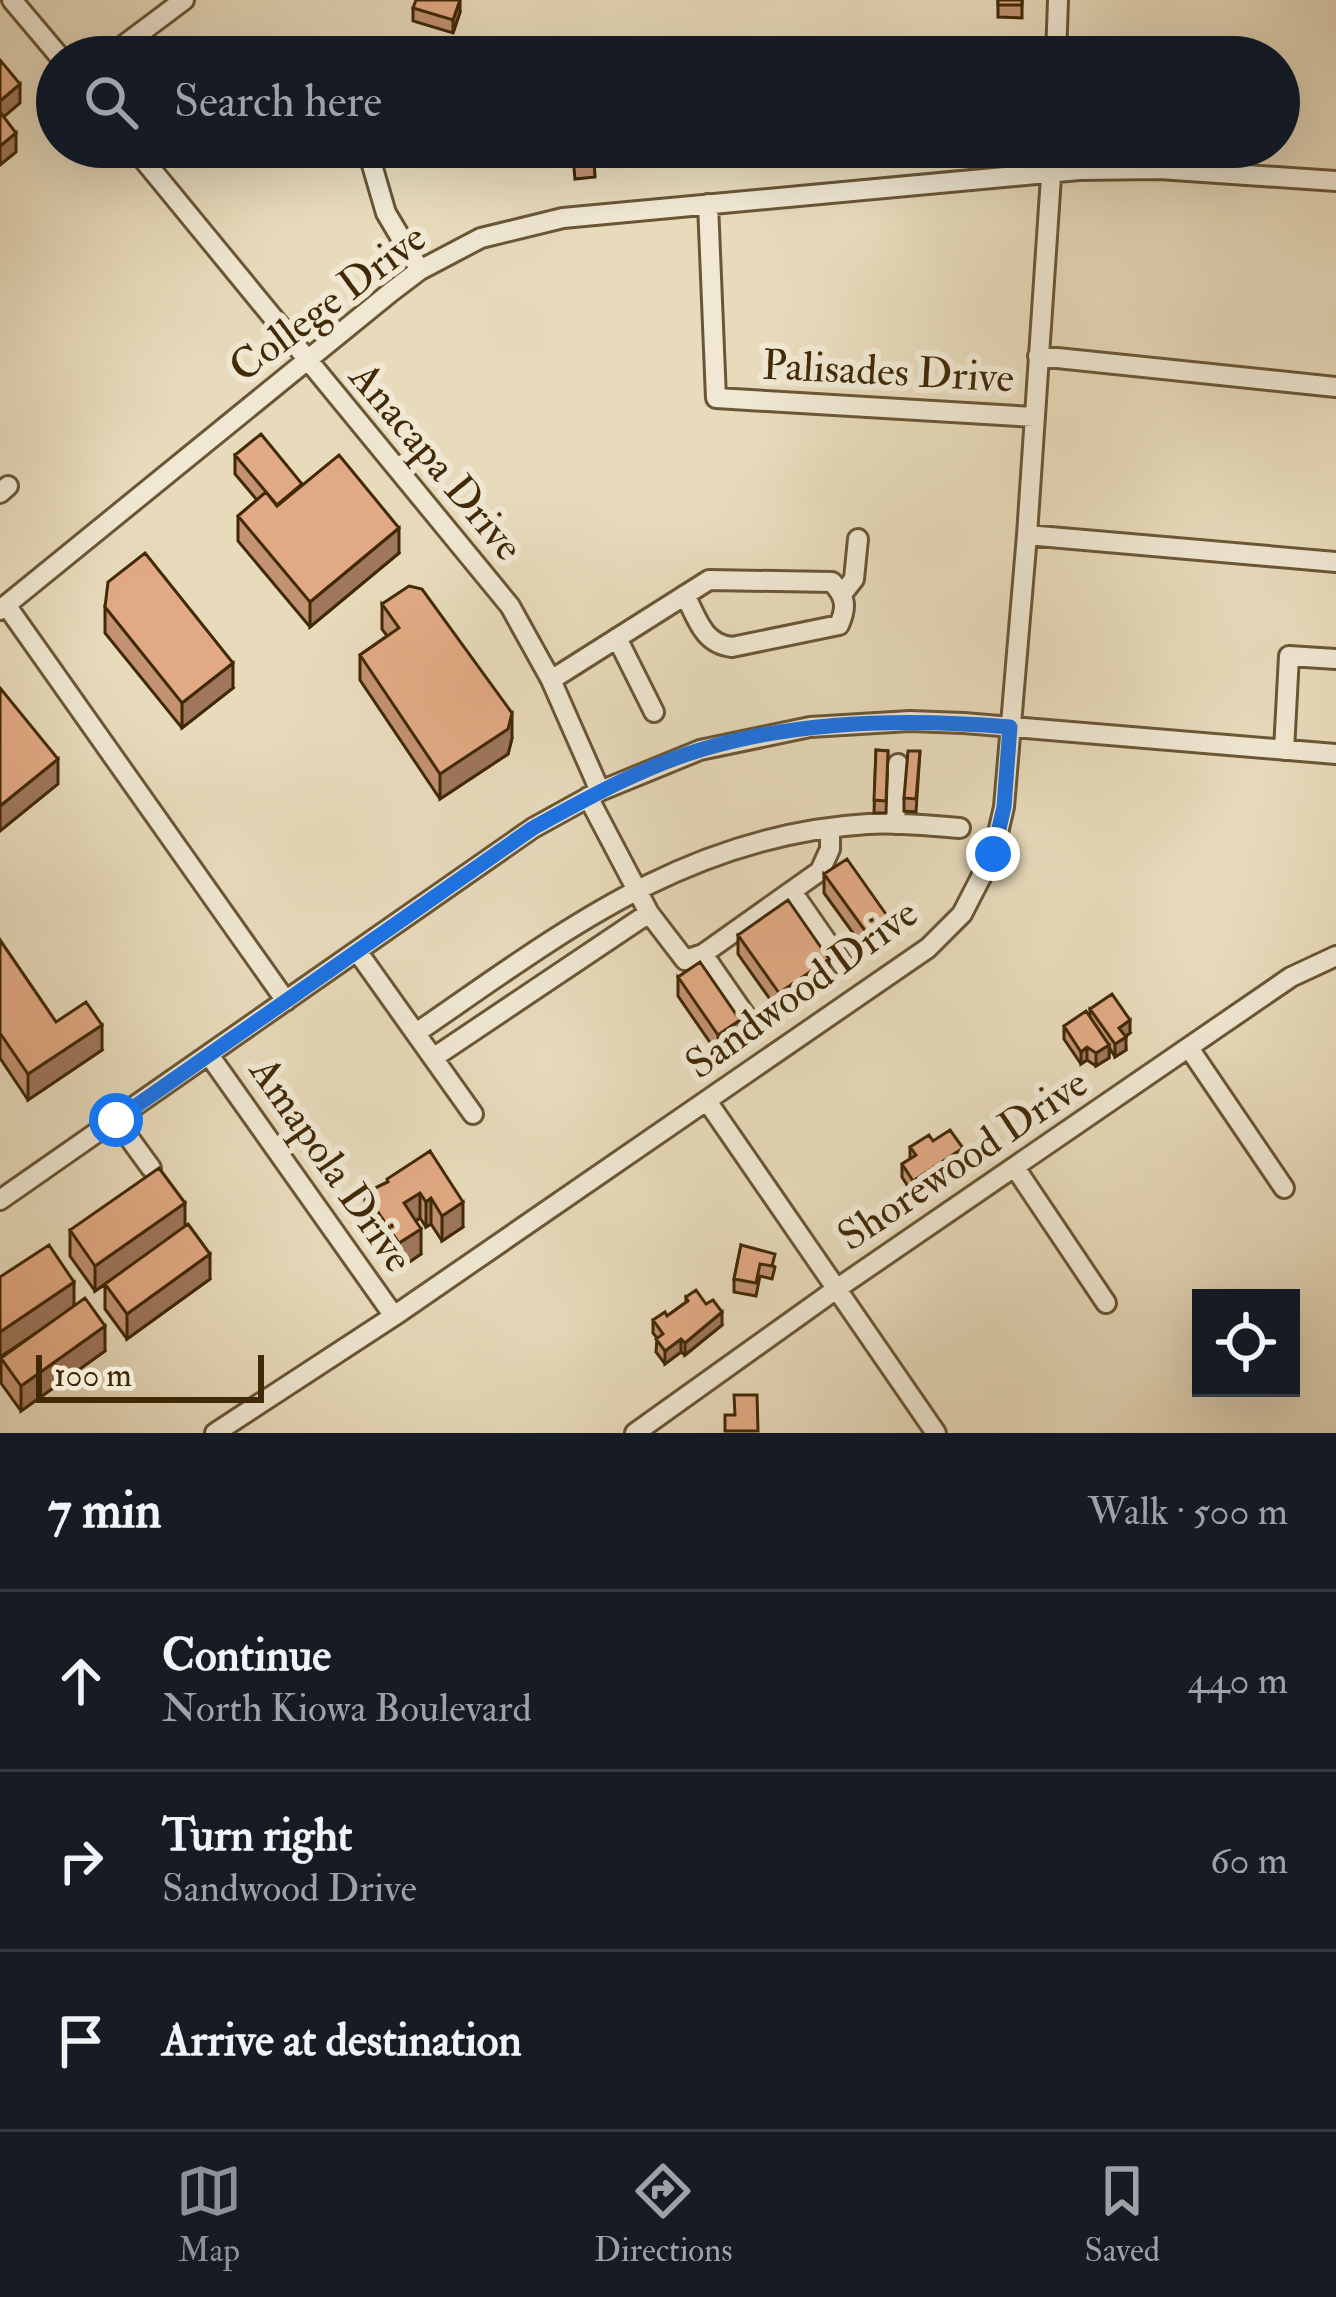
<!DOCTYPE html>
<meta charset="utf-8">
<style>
:root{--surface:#171b24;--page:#242831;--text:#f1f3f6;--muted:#9ea1a6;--line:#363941;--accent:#8c9099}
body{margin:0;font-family:"IM FELL Double Pica",serif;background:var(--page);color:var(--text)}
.controls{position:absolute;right:36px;bottom:36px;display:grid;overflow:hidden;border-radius:0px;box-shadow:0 12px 48px #0002}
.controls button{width:108px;height:108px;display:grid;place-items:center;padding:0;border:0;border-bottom:3px solid var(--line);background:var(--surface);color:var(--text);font:60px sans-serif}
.scale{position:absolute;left:36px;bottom:30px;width:228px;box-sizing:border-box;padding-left:12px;border:6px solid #412906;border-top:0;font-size:33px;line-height:42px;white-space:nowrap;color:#412906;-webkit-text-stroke:9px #f0e8d3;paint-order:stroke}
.stop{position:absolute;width:36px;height:36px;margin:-27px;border:9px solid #1a73e8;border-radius:50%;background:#fff}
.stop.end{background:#1a73e8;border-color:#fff;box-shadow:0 3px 12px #0008}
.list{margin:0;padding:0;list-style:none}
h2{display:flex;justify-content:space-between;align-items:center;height:156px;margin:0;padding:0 48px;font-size:51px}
h2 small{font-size:39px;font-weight:400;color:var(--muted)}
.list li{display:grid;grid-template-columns:78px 1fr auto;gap:36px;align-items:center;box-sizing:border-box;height:180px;padding:0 48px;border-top:3px solid var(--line)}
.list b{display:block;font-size:45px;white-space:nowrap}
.list p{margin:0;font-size:39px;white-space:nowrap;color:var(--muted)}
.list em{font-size:39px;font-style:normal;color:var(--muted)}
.icon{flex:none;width:66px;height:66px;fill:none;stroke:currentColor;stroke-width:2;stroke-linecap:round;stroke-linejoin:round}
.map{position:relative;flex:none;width:1336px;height:1433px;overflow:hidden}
.search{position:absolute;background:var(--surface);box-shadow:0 12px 48px #0002;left:36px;right:36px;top:36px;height:132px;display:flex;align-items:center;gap:30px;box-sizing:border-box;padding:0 42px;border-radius:66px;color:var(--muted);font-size:45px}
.sheet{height:696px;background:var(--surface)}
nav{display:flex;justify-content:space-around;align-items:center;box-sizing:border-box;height:168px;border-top:3px solid var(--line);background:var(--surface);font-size:33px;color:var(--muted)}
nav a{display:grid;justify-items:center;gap:6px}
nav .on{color:var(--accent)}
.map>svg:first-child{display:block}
</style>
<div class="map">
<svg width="1336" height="1433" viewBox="0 0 1336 1433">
<rect width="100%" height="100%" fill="#e8dbbc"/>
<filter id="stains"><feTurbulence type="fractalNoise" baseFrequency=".00167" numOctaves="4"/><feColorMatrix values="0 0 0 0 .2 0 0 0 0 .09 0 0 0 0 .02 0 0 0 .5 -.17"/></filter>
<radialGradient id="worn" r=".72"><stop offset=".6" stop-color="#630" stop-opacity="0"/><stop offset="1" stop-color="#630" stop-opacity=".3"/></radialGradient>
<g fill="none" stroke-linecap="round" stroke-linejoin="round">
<g stroke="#6b5634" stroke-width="24">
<path id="minor" d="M12 0 60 57
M108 57 184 0
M1056 57 1058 0
M133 147 510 606 551 680 600 791
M372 165 386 213 420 270
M708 204 716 398 1034 417
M1038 356 1336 387
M0 493 8 486
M1027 535 1336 562
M843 593 854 579 858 539
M6 605 286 1001
M0 610 391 292 420 270 481 238 563 218 1079 170 1159 169 1336 181
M617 638 654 712
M551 680 709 580 832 582C846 597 847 607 839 625L732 647C703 644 697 618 685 595
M1284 750 1289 656 1336 659
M895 824 898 764
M793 893 843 965
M649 913 685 960 703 954 820 871 830 849V829
M357 951 473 1114
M703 954 752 1025
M416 1033C560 934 685 835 868 824 899 822 930 826 960 828
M1189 1048 1284 1188
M209 1055 394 1316
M433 1058 649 913 588 797
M707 1101 936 1433
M116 1120 151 1168
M1016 1169 1106 1303
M0 1200 533 828 600 791 700 750 810 727 910 721 964 723 1336 754
M215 1433 394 1316 928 948 962 914 993 854 1004 807 1027 535 1053 147
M635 1433 835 1290 1291 977 1336 956"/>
</g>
<use href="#minor" stroke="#f0e8d3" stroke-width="18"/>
</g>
<path fill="#c29272" stroke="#412906" stroke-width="3" d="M998 0H1022V18L998 17Z
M413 8 460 12 453 33 413 21Z
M572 147H614V156L594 158 595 177 575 179Z
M625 147H673V151L626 155Z
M680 147H728L729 164 681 166Z
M740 147H785V154L772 156V160L742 163Z
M811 147H836V150L811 153Z
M846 147H884L847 151Z
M899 147H919V156L899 157Z
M235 455 302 484 399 553 310 627 238 541V516L257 500 235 474Z
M382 604 512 738 508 754 440 799 360 680V655L387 636 382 629Z
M105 607 233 688 182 728 105 633Z
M876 750 888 751 886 813H874Z
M920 751 916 812 904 811V798Z
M824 874 888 936 866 951 824 893Z
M738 935 829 978 779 1012 738 954Z
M0 940 56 1022 102 1050 28 1100 0 1058Z
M678 977 740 1039 718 1054 678 996Z
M1090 1009 1130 1033 1125 1037 1126 1050 1115 1057 1109 1047V1058L1096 1066 1087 1060 1081 1064 1064 1039V1026L1090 1018Z
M933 1141 963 1161 913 1194 902 1177V1164L910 1159V1147Z
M430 1151 463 1227 442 1241 431 1224 426 1227 420 1218 416 1221 421 1254 399 1269 365 1218V1193L387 1182Z
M185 1227 210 1279 127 1339 105 1309V1284L112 1280 95 1291 70 1256V1230Z
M741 1245 775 1267 772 1279 760 1276 756 1296 734 1292V1279Z
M0 1277 74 1306 105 1351 21 1411 1 1383V1358L32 1336 0 1357Z
M686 1297 722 1325 685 1355 681 1352 665 1364 656 1352 657 1338 653 1333V1320L667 1316 686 1302Z"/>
<path fill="#9e775c" stroke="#412906" stroke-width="3" d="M460 0V12L453 33V20Z
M20 84V103L0 120V101Z
M16 133V152L0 165V146Z
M399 528V553L310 627V602Z
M233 663V688L182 728V703Z
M512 713V738L508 754 440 799V774Z
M58 759V784L0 831V806Z
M888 917V936L866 951V932Z
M829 959V978L779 1012V993Z
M740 1020V1039L718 1054V1035Z
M1130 1020V1033L1119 1041V1028Z
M102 1025V1050L28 1100V1074Z
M1126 1037V1050L1115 1057V1044Z
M1109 1045V1058L1096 1066V1053Z
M1087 1047V1060L1081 1064V1052Z
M963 1148V1161L913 1194V1181Z
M420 1193V1218L404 1228V1203Z
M431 1198V1224L426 1227V1202Z
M463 1202V1227L442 1241V1216Z
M185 1203V1228L95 1291V1266Z
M421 1229V1254L399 1269V1243Z
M210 1254V1279L127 1339V1314Z
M74 1282V1308L0 1357V1332Z
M722 1312V1325L685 1355V1343Z
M105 1326V1351L21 1411V1386Z
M681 1339V1352L665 1364V1351Z"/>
<path fill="#e2aa84" stroke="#412906" stroke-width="3" d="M416 0H460L453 20 413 8Z
M998 0H1022V5H998Z
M0 60 20 84 0 101Z
M0 112 16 133 0 146Z
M573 147H593L595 164 575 166Z
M680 147H728L729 151 681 154Z
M741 147H772L742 150Z
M261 434 302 484 277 505 235 455Z
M339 455 399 528 310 602 238 516 266 492 277 506Z
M145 553 233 663 182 703 105 607 108 582Z
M409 586 422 589 512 713 508 729 440 774 360 655 399 628 382 604Z
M0 688 58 759 0 806Z
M876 750 888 751 886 801 874 800Z
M908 751H920L916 799 904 798Z
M847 859 888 917 866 932 824 874Z
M788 900 829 959 779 993 738 935Z
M0 940 56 1022 86 1002 102 1025 28 1074 0 1033Z
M700 962 740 1020 718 1035 678 977Z
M1112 994 1130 1020 1119 1028 1126 1037 1115 1044 1090 1009Z
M1086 1011 1109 1045 1096 1053 1087 1047 1081 1052 1064 1026Z
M950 1130 963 1148 913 1181 902 1164 916 1155 910 1147 929 1135 933 1141Z
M430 1151 463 1202 442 1216 431 1198 426 1202 420 1193 404 1203 421 1229 399 1243 365 1193 388 1182 387 1179Z
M159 1168 185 1203 95 1266 70 1230Z
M188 1224 210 1254 127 1314 105 1284Z
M49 1245 74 1282 0 1332V1277Z
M741 1245 775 1254 772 1266 760 1264 756 1283 734 1279Z
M696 1290 706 1304 713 1300 722 1312 685 1343 681 1339 665 1351 656 1339 663 1334 653 1320 665 1312 667 1316 688 1301 686 1297Z
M85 1298 105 1326 21 1386 1 1358Z
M734 1395H757L758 1431H725V1415H735Z"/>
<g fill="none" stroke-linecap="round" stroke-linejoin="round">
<path stroke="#1a73e8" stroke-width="15" d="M116 1120 533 828C586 799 641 768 700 750 799 720 907 718 1010 727L1004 807 993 854"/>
</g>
<g text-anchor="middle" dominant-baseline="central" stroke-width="12" stroke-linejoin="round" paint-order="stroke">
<g font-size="42" fill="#412906" stroke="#f0e8d3">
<text transform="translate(328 303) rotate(-37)">College Drive</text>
<text transform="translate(888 372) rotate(3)">Palisades Drive</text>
<text transform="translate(436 462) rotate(50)">Anacapa Drive</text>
<text transform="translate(802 989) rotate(-36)">Sandwood Drive</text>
<text transform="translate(963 1160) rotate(-34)">Shorewood Drive</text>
<text transform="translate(331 1165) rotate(55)">Amapola Drive</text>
</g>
</g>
<rect width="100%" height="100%" filter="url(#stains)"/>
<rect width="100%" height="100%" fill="url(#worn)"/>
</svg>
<div class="controls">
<button><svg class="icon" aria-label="locate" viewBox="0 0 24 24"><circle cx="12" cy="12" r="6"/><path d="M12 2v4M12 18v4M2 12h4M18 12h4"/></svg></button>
</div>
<div class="scale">100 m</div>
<div class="stop" style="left:116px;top:1120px"></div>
<div class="stop end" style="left:993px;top:854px"></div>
<div class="search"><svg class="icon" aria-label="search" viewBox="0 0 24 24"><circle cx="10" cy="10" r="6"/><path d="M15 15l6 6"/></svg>Search here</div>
</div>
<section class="sheet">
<h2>7 min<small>Walk · 500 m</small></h2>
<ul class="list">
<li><svg class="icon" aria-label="ahead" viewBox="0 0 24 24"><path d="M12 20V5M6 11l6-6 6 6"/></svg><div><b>Continue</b><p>North Kiowa Boulevard</p></div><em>440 m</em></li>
<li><svg class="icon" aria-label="right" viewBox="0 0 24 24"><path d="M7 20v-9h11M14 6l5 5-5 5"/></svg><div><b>Turn right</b><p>Sandwood Drive</p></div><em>60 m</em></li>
<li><svg class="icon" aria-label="arrive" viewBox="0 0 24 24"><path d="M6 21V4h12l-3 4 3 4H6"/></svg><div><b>Arrive at destination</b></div></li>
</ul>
</section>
<nav>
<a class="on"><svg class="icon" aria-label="map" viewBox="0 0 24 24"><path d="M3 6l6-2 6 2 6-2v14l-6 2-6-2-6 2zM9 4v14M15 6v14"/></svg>Map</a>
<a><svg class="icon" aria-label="directions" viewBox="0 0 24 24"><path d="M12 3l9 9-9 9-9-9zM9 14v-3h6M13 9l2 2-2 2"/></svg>Directions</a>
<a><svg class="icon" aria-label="saved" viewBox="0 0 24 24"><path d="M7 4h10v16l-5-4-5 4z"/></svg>Saved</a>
</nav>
